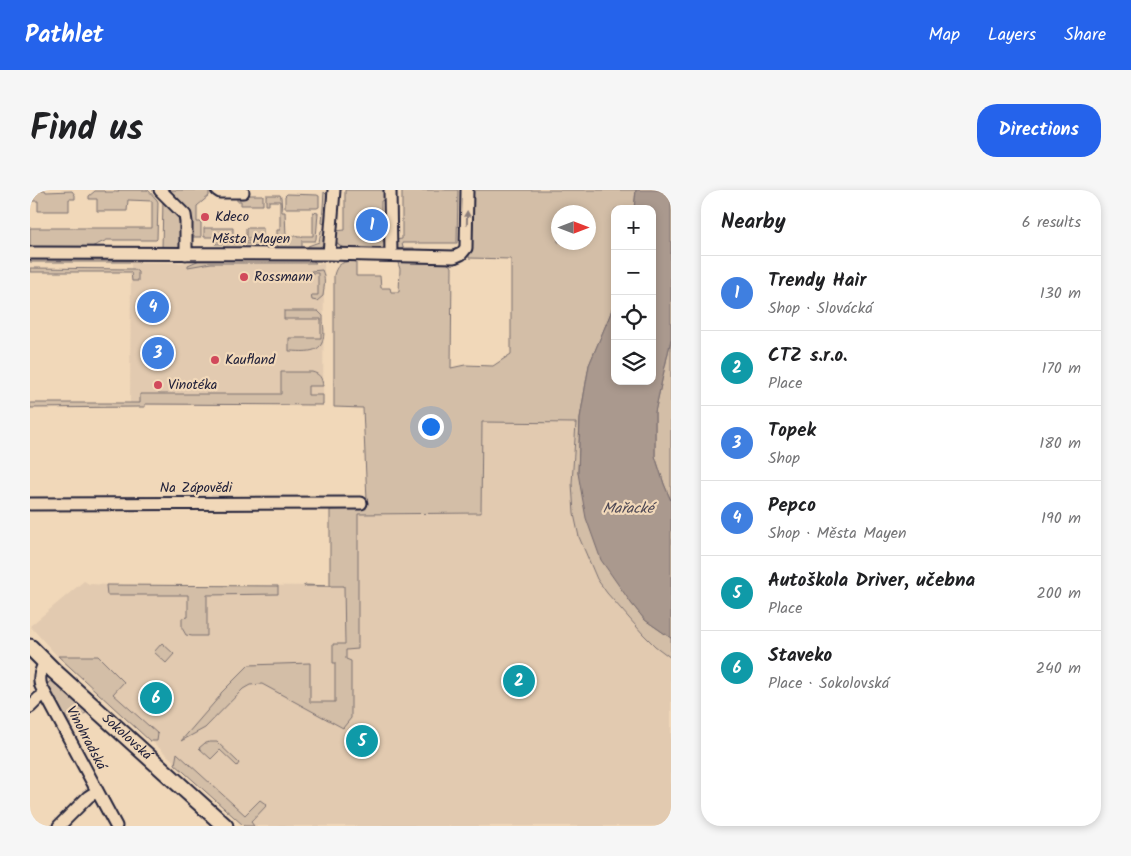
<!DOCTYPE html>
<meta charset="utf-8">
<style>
:root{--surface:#fff;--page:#f6f6f6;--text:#202124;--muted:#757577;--line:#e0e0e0;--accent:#2563eb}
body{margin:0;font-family:Kalam,sans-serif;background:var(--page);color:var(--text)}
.controls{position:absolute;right:15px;top:15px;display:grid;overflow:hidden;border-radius:10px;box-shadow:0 2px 8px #0003}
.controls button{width:45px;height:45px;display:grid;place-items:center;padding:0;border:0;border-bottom:1px solid var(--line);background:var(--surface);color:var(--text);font:25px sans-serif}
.compass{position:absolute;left:521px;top:15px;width:45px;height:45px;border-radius:50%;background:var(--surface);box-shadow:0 2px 8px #0003;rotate:90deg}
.you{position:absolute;left:400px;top:236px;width:18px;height:18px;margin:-12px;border:4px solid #fff;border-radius:50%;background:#1a73e8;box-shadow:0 0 0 8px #1a73e833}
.badge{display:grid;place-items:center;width:32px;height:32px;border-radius:50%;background:var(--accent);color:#fff;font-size:16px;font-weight:700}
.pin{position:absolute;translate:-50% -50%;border:2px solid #fff;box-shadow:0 1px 5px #0006}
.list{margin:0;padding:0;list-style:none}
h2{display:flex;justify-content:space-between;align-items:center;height:65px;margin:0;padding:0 20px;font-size:21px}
h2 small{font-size:16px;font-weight:400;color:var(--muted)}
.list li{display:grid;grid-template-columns:32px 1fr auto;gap:15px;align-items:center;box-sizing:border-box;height:75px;padding:0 20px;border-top:1px solid var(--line)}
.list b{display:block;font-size:19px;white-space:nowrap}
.list p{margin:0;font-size:16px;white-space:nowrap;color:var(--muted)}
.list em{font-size:16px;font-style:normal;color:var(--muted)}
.icon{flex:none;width:28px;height:28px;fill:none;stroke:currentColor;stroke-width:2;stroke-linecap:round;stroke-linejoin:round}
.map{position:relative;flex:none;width:641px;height:636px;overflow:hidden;border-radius:20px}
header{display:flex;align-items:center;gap:30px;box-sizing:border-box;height:70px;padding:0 25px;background:var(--accent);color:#fff}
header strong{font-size:24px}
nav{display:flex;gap:28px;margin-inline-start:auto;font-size:18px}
.intro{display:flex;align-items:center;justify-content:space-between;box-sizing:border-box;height:120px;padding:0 30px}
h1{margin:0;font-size:35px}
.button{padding:12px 22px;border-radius:20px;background:var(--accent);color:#fff;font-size:18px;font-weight:700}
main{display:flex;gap:30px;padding:0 30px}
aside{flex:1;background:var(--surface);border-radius:20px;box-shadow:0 2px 8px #0003}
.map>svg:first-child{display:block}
</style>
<header>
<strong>Pathlet</strong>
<nav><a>Map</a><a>Layers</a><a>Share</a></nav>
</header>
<div class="intro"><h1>Find us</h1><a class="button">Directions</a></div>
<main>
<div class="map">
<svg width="641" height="636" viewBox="0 0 641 636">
<rect width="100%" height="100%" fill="#f1d8b9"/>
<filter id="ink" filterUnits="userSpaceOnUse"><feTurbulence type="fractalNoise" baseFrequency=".02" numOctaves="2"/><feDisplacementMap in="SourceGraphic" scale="10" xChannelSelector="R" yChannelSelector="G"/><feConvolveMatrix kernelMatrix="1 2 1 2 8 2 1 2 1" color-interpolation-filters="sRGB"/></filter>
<g filter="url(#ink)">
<path fill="#e2cab0" d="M101 72 294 74 293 215H100Z
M452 232 546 233 542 293 558 368 567 389 577 403 613 444 625 456 641 468V636H215L61 496 28 467 0 436 54 391 59 394 80 395 315 396 313 537 321 527V471L316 469V459H328V324H451Z"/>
<path fill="#d3bea7" stroke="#7a7071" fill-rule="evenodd" d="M0 0H15L16 2 42 1 45 5V9H39V21H8V11H0Z
M88 0H118L127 10 128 12 127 49 126 50H77L57 59 0 58V38H122V11L98 10 97 21H67V9H59V6L65 1H74L75 2H88Z
M137 0H179V6L167 16V32H171V47H161Z
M315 0H354V10L351 11V24H353L354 42 353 52 356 53 357 57 352 60C342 60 317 62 310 56 305 52 305 47 305 41L315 40Z
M372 0H428L427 53H372L373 58H384V60H369L366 59 365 50 372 49Z
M440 0H606L604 19H585V110L580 125 559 175 550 228 548 283 601 413 615 430 641 448V468L625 456 613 444 577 403 567 389 549 347 544 324 542 293 546 233 452 232 451 323 328 324V459L316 460V469L321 471V528L313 538 232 494 220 495 213 499 175 538 151 551 190 506 191 503 219 475 280 473V512H305V473H303V454H315L314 396H274V395L300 396V320L336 319 337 311 333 218 304 217V85C307 73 314 71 326 71V86H350L351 98H360L361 102H369L370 79 367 70 414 71 422 77 421 178 435 175 463 176 481 164V69L439 68ZM528 22H558V52H528Z
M294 2 299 7 297 35 292 33Z
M257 4 287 5 289 6V17L287 18H255V6Z
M207 5H233V15H211V11H207Z
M236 5H250L251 7 252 22H255L256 46H267V47H272V46H283V22L288 23 286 49 285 51H272V60H250L247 55V40H250V11H239V15H236Z
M133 9 151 27 152 52 148 58 132 59Z
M174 38H203V47H174Z
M216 38H233V48H216Z
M293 39H297C295 55 293 59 277 60L278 56 289 52 291 41Z
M185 51H237V54H185Z
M0 68 110 69V71L108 72H0Z
M172 69H281L286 73H181L158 77V75Z
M0 78 104 79 108 82V91H102L101 82H0Z
M292 80C296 88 294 98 293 106L287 111 282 110 281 105H288V83H281V81Z
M254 121H288L293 126V129C293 135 295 143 293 149 291 165 270 161 259 161V148H291V129H254Z
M641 149V311L634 294 625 266V222Z
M251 182H282C290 184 292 188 293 196H278V205H293V215L115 214V217H108L0 218V213H110V204H251Z
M76 395 248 396V404L177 405V446H162L156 445 152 438V428L158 427V405H77Z
M132 453 144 464 136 473 124 462Z
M28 466H68L94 492 83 504 128 544 127 551H120Z
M21 491 26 492 57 522 39 535 17 495 19 492Z
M180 552H187L209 573 207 576 190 560 181 569 169 558 175 553Z
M147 563 215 625 230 610 237 615 221 632 224 636H214L145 574Z"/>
<path fill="#aa998e" stroke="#74696d" d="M606 0H641V149L625 222V266L634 294 641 311V448L615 430 601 413 571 370 556 328 552 306 548 283 550 228 559 175 580 125 585 110V191H622V19H604Z"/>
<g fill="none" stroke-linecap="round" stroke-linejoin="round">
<g stroke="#22223b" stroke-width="15">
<path id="minor" d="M130 0 155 25 156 32V64
M187 0 190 2H213
M360 0 361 65
M0 63 299 64 424 67 431 64 436 58 437 0
M299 64 304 0
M0 314 331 313
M15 472C11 480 8 487 11 496L86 636
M0 517 9 508 15 504
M29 636 58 607 67 601"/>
</g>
<g stroke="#22223b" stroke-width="19">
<g id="major">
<path id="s1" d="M0 457 24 481 195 636"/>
</g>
</g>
<use href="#minor" stroke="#f1d8b9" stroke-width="11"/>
<use href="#major" stroke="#f1d8b9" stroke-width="15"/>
</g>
<defs><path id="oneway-solid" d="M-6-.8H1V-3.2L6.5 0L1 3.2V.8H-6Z" transform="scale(1.25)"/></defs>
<use fill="#8a7d7a" href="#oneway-solid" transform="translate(437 28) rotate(-89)"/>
</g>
<g fill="#d1495b" stroke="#f1d8b9" stroke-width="2">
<circle cx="175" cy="27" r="5"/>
<circle cx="214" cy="87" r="5"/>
<circle cx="185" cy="170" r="5"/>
<circle cx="128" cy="195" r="5"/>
</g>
<g text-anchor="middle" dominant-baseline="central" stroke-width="4.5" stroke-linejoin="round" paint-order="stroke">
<g font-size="14" fill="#22223b" stroke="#f1d8b9" text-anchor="start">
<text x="185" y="27">Kdeco</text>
<text x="224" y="87">Rossmann</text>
<text x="195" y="170">Kaufland</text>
<text x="138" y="195">Vinotéka</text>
</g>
<g font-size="14" fill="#22223b" stroke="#f1d8b9">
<text x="221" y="49">Města Mayen</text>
<text x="166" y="298">Na Zápovědi</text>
<text stroke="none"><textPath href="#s1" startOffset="132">Sokolovská</textPath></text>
<text transform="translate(56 548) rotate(62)">Vinohradská</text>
</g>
<g font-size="15" font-style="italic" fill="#4b4654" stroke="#f1d8b9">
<text x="598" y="319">Mařacké</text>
</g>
</g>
</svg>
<div class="controls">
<button>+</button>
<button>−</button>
<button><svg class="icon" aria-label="locate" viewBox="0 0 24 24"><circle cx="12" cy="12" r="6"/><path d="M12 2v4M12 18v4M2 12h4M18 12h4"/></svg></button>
<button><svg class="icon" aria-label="layers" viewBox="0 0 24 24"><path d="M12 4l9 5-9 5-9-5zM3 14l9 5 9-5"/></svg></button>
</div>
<svg class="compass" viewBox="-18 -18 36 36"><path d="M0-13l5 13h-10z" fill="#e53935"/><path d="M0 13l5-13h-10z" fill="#757577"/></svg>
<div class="you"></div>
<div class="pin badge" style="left:342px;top:35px;background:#3f7fe0">1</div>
<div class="pin badge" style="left:489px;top:491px;background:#0f9aa8">2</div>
<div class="pin badge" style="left:128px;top:163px;background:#3f7fe0">3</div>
<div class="pin badge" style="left:123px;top:117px;background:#3f7fe0">4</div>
<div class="pin badge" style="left:332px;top:551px;background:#0f9aa8">5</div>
<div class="pin badge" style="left:126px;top:508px;background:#0f9aa8">6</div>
</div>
<aside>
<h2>Nearby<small>6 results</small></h2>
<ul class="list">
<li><span class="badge" style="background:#3f7fe0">1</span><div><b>Trendy Hair</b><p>Shop · Slovácká</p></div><em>130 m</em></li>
<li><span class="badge" style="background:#0f9aa8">2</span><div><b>CTZ s.r.o.</b><p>Place</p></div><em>170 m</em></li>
<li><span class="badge" style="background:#3f7fe0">3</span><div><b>Topek</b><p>Shop</p></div><em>180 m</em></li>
<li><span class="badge" style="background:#3f7fe0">4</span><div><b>Pepco</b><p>Shop · Města Mayen</p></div><em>190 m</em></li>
<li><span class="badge" style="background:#0f9aa8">5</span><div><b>Autoškola Driver, učebna</b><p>Place</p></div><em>200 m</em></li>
<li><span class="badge" style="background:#0f9aa8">6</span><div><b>Staveko</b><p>Place · Sokolovská</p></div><em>240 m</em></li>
</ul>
</aside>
</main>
